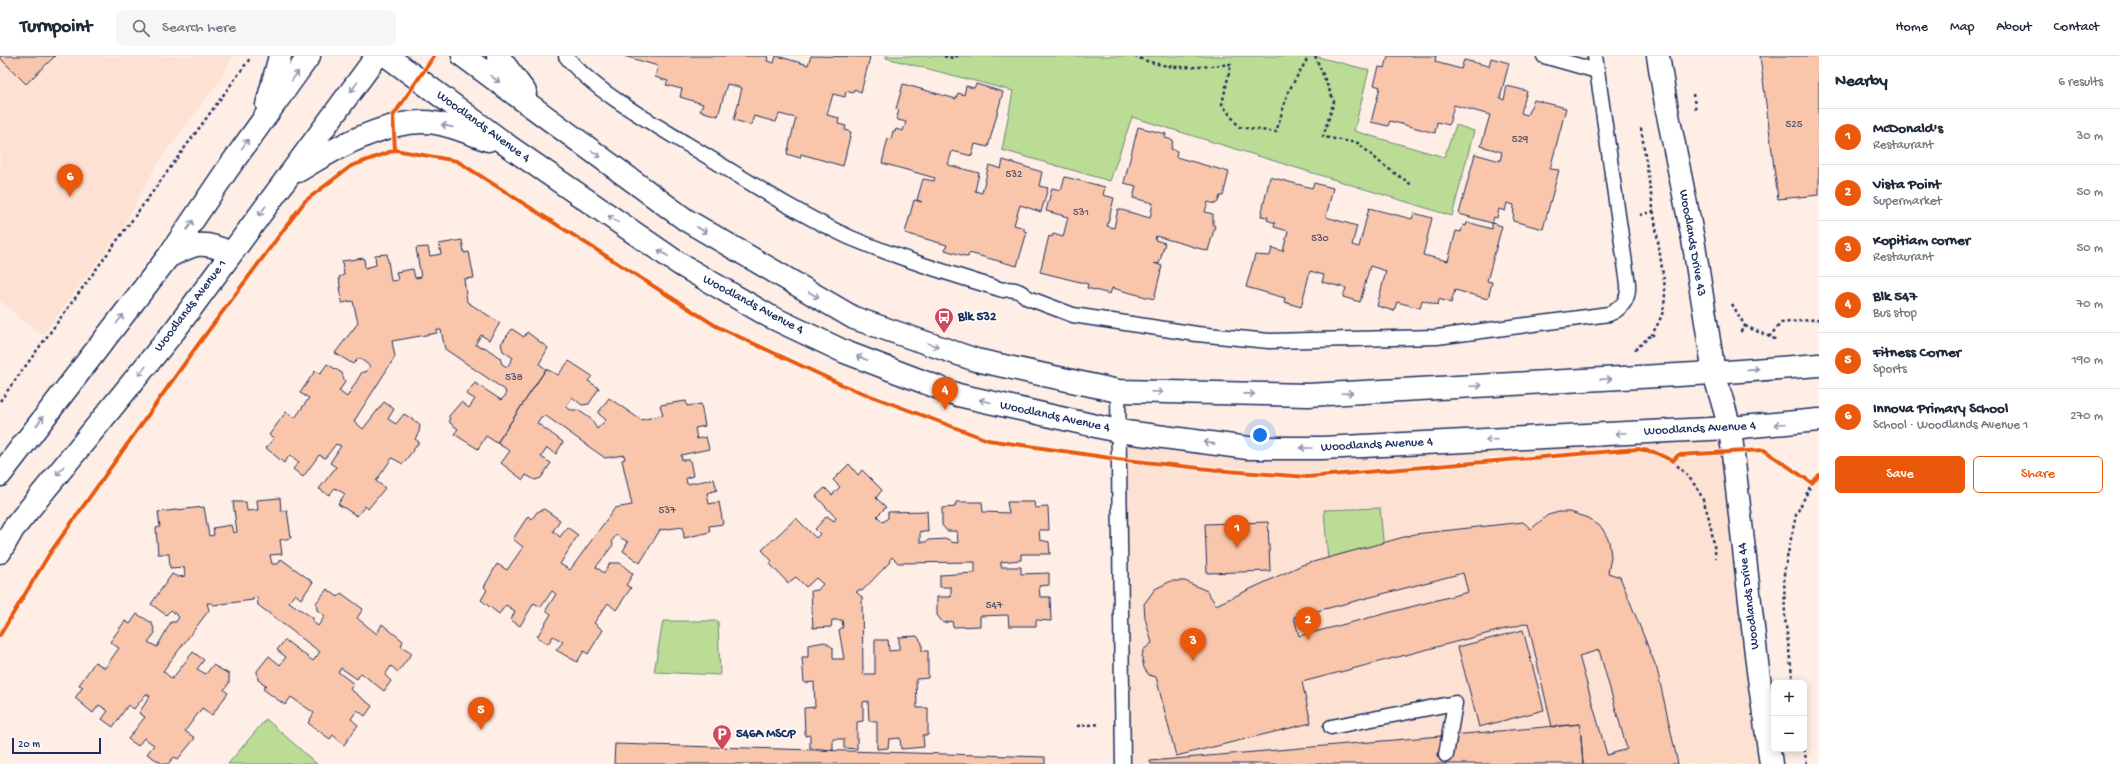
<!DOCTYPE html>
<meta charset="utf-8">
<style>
:root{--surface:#fff;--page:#f6f6f7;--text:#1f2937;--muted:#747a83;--line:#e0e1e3;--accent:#ea580c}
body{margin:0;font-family:"Gochi Hand",sans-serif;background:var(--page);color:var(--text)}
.controls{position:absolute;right:12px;bottom:12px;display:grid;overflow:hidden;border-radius:6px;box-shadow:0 2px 10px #0003}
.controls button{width:36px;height:36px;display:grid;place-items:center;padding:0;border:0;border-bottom:1px solid var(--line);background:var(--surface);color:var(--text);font:20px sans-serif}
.scale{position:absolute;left:12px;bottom:10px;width:89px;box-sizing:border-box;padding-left:4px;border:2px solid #1b2f5e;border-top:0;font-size:11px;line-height:14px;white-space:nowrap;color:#1b2f5e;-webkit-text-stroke:3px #fff;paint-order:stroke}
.you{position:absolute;left:1260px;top:379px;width:14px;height:14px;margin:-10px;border:3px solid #fff;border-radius:50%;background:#1a73e8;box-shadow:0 0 0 6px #1a73e833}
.badge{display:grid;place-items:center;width:26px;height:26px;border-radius:50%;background:var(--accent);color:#fff;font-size:13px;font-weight:700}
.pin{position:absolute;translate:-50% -33px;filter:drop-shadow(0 1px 2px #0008)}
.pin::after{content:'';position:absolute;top:21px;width:14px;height:12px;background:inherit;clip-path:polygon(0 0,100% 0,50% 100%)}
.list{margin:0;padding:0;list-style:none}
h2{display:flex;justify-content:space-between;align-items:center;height:52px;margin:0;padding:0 16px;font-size:17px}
h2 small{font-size:13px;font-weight:400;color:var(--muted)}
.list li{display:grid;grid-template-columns:26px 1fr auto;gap:12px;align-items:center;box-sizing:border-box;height:56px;padding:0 16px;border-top:1px solid var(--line)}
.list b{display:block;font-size:15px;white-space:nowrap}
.list p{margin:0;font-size:13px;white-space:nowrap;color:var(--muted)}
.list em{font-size:13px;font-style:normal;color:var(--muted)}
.actions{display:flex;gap:8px;padding:12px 16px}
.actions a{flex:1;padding:9px 0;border:1px solid var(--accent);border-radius:6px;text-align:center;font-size:14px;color:var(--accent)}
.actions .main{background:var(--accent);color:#fff}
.icon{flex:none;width:22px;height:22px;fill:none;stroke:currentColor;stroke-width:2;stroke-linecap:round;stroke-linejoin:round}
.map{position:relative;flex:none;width:1819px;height:708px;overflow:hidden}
header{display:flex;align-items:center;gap:24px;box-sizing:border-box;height:56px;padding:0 20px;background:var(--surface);border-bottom:1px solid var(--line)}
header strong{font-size:19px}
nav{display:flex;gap:22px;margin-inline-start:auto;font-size:14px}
.search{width:280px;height:36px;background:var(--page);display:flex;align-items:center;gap:10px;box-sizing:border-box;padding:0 14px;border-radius:6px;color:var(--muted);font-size:15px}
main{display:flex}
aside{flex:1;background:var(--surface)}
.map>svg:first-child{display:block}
</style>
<header>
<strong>Turnpoint</strong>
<div class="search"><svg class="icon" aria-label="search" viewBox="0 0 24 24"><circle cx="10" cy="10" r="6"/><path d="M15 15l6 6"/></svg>Search here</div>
<nav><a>Home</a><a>Map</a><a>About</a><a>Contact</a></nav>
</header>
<main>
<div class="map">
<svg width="1819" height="708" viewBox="0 0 1819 708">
<rect width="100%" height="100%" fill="#feeee6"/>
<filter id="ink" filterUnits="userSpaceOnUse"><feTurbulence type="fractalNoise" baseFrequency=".025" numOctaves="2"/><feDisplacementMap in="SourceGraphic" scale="8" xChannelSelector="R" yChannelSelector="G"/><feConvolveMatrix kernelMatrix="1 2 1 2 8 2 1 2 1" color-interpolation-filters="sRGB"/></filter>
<g filter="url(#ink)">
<path fill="#fde2d4" d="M0 0H233L218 27 157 108 122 173 42 280 0 245Z
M1730 372 1772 708H1123L1119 375 1248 393Z"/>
<path fill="#bbdc95" stroke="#6b867a" d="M886 0H1314L1369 14 1354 75 1444 101 1456 69 1474 75 1452 160 1132 61 1110 125 1002 94 1013 35 886 2Z
M1380 452 1384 494 1328 505 1324 454Z
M663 565H718L720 619 654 616Z
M266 663 317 708H228Z"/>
<path fill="#fac6ab" stroke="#1b2f5e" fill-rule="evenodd" d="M0 0H55L26 28 0 2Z
M624 0H768L767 5 774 7 776 0H777L808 9 811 0 870 1 861 36 854 33 853 37 846 35 845 41 833 38 827 59 839 62 838 68 846 70 845 74 851 76 843 110 801 98 800 102 787 98 796 62 779 58 776 66 754 60 751 69 734 64 742 32 727 28 718 60 700 55 703 48 680 41 682 33 666 29 668 25 655 21 658 10Z
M1388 0H1436L1435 6 1461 13 1464 4 1489 10 1491 2 1509 7 1500 42 1504 44 1507 30 1527 35 1521 57 1527 59 1534 44 1566 52 1550 113 1559 114 1543 173 1513 165 1514 149 1507 147 1505 155 1499 153 1497 162 1494 161 1492 167 1459 158 1475 98 1500 105 1502 96 1481 90 1490 59 1454 49 1449 69 1437 66 1435 77 1390 65 1388 70 1371 66 1380 31 1374 29 1379 11 1385 12Z
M1760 0H1819V139L1778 143Z
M903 28 956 43 958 37 964 39 966 30 974 32 976 28 1003 36 988 91 975 88 972 100 952 95 948 109 979 117 975 135 982 137 989 109 1001 113 1003 104 1042 116 1039 130 1048 132 1041 156 1020 149 1014 169 1024 172V175L1027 176 1017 210 969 197 968 201 945 194 947 189 905 177 914 144 922 146 917 144 923 123 934 125 935 122 882 107 888 82 891 83 893 75 895 76 896 73 903 75 906 66 898 64 897 61 899 54 896 53Z
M1138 71 1166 78 1165 82 1173 84 1171 93 1177 95 1176 101 1229 116 1223 140H1220L1218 146 1215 148 1208 146 1205 156 1213 158V169L1215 170 1208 195 1156 180 1155 184 1165 187 1159 208 1154 207 1162 210 1154 243 1112 232 1110 238 1087 232 1088 228 1040 216 1049 180 1052 181 1053 178 1063 181 1068 161 1046 155 1052 132 1061 134 1065 121 1105 131 1103 139 1114 142 1107 170 1114 172 1118 153 1150 162 1153 147 1133 142 1136 130 1124 127Z
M1270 121 1312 132 1314 127 1333 132 1326 161 1357 170 1352 189 1359 191 1369 152 1412 163 1414 157 1432 162 1423 199 1448 205 1456 175 1461 176 1463 169 1466 170 1467 166 1492 173V167L1502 170 1487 225 1492 226 1488 243 1455 234 1451 247 1439 243 1438 249 1422 244 1420 252 1397 246 1394 255 1377 250 1386 215 1370 210 1360 246 1343 241 1346 232 1322 226 1324 219 1310 215 1301 251 1284 246 1285 242 1246 231 1255 199 1270 200 1272 192 1283 195 1288 175 1274 171 1275 167 1267 164 1268 161 1261 160Z
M462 184 464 197 469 196 474 222 464 223 467 246 500 267 489 284 481 279 475 289 486 292 500 302 502 308 507 311 513 302 503 295 501 288 512 273 524 281 527 276 548 292 539 308 546 313 497 387 486 380 478 393 454 378 458 373 450 367 449 360 461 346 469 352 475 343 466 338 475 327 501 344 506 339 505 334 445 293 441 274H437V277L392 285 395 301 354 365 363 373 384 346 394 353 388 363 396 368 404 358 420 368 419 376 415 383 419 386 403 408 392 402 376 425 385 432 368 453 365 450 357 460 338 448 345 438 335 432 329 439 319 433 336 411 330 407 341 390 336 388 325 402 319 399 303 421 293 413 299 406 290 399 284 407 266 392 274 382 269 379 286 356 295 362 309 342 300 337 315 315 320 318 327 308 342 317 345 326 339 335 347 341 362 316H366L370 310 359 302 353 308 335 297 358 267 353 245 342 247 339 221 344 219 342 205 364 202 365 212 376 209 375 199 387 198 391 225 398 224 396 216 413 213 415 222 421 221 416 192 428 191 430 200 441 198 439 188Z
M569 305 592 320 588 325 599 332 589 348 582 349 572 341 566 351 571 354H578L591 363 597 373 606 364 598 357 609 342 641 364 663 359 660 349 686 345 687 350 701 348 705 370 695 372 697 383 706 381 709 393 681 399 682 404H690L693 420 686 422 687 428 714 423 717 434 707 437 709 448 719 446 723 468 709 470 710 476 684 482 683 471 660 474 640 507 623 495 628 486 616 479 612 485 613 489 596 511 604 517 610 507H620L633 518 626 529 631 532 616 554 608 547 594 567 603 574 588 598 584 595 577 606 556 594 563 586 553 580 548 588 537 581 551 558 546 554 556 538 552 535 541 551 534 547 520 570 511 564 515 555 506 549 499 558 481 544 487 534 484 531 497 508 507 514 523 491 513 483 528 460 532 463 537 456 544 453 560 464 553 475 560 481 567 471 578 479 560 508 570 514 615 452 632 449 622 404 625 403 624 399 605 402 546 360 541 361 537 367 563 386 556 398 547 392 541 401 551 407 541 422 535 424 526 419 523 424 501 407 510 395 497 387 546 313 558 319Z
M849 408 858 419 862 414 882 434 876 442 886 451 877 460 883 466 888 462V456L927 455 928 476 920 475V486H926L928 484 948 483 951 486 958 487 957 475H947L942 469V452L955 451 956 446H982L983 456 1009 457 1007 446H1034L1035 452 1048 451 1049 474H1039L1040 484 1049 486 1050 498H1021V504L1001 506V511H1021V518L1049 517V529L1039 530 1040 541H1050L1051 565 1036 564V570H1009L1008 559 980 560V570L953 571 952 565 943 567 937 559V541H951V531H940V519L975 517V506L898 507 892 501 889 505 890 506 862 535 859 534 856 536 862 541 863 618H875V584H888L889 595 899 594V581L917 580 922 587V595H928V622L916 623 917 652H928V679H923L924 691 901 693 900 682 889 683 888 692 877 693V665H869L868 645 863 646V665L857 666V693L844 692V683H833V694L810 692V679L805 680 804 652 815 651 814 626 804 627 802 601H808V589L825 586 833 592V603H844L839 574 843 571 842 564H832L831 571 813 572 811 535 818 534 823 528 816 522 806 531 796 521 788 527 770 508 772 505 762 494 796 462 816 482 820 478 815 473 827 460 834 465 836 462 816 440 825 432 832 439 840 431 833 424Z
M280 442 281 455 287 454 291 482 280 484 282 498 270 499 272 508H278L281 503 313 526 301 543 295 538 289 546 313 562V566L318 570 325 560 317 554 316 547 327 533 338 541 341 537 363 553 357 562 377 578 382 568 403 585 401 590 412 597 398 616 391 610 385 619 391 625 384 635 361 617 357 623 341 612 338 616 354 628 350 633 372 650 365 660 357 654 351 663 358 669 344 689 333 679 330 683 308 667 314 657 291 641 285 649 263 633 266 629 258 624 257 615 269 600 280 609 286 601 277 594 285 584 313 605 320 596 258 549 257 541 253 542V544L213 549 211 547H207L209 554 163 615 172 623 193 596 204 604 197 613 206 618 213 609 229 618V627L224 634 228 637 212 659 202 652 185 675 195 682 178 703 174 701 168 708H163L147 698 154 689 144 682 138 690 128 683 145 661 139 657 150 640 146 638 134 653 128 649 113 671 102 663 108 655 99 649 93 657 75 642 83 631 79 629 95 606 105 612 119 592 110 586 125 565 130 568 137 558 152 567 155 577 148 586 157 591 171 566H176L179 561 171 554 166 559 151 548 172 518 178 521 185 520 184 511 170 512 169 498H158L156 472 160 471 158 456 204 451 209 480 214 479 213 472 231 469 233 477 237 476 233 446H246L247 455 258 454 257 444Z
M1559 456H1570L1589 462 1602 472 1609 485 1611 501 1608 517 1620 521 1657 613 1678 708H1583L1580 668 1552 671 1528 567 1302 626 1311 667 1176 700 1156 621 1149 619 1144 612 1142 602 1143 594 1152 587 1145 562 1144 548 1155 533 1171 525H1185L1207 535 1216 549 1302 509 1415 478 1523 466 1531 473 1548 459ZM1463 517 1468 536 1299 580 1294 561ZM1599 594 1627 693 1607 699 1579 600Z
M1268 466 1270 515 1207 517 1205 468Z
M1523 574 1544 654 1479 671 1458 591Z
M1580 668 1583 708H1151L1150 705Z
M615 688 1045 701V708H614Z"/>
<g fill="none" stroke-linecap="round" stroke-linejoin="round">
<g stroke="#1b2f5e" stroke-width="17">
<path id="service" d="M566 0C590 32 650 66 685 87 739 119 793 156 851 182 901 203 951 218 1003 234 1012 232 1021 235 1028 242L1073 259 1197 278 1269 285 1437 281 1609 258C1623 252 1629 243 1628 228L1595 0
M1544 0 1597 15
M1118 335 1123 708
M1331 671 1455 647 1446 699"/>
</g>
<g stroke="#1b2f5e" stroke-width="25">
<path id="minor" d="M1658 0 1667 54 1693 183 1714 317 1730 372 1758 615 1771 708"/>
</g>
<g stroke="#1b2f5e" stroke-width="25">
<path id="tertiary" d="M387 0 511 92 681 209 769 260 845 296 958 339 1118 375 1248 392H1322L1730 372 1819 364
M463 0 686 164 854 262 976 304 1118 335 1308 339 1714 317 1819 309
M498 0 525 36
M267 49 280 0
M298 115C333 93 392 60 435 67 454 70 471 78 488 84
M168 201C193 188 203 183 230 197
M0 419 168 201 227 114 309 0
M0 496 13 473 175 274 377 0"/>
</g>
<path stroke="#1b2f5e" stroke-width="2.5" stroke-dasharray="3 3" stroke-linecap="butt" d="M944 0 949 2 958 0
M1134 0C1169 15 1194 12 1231 8L1222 48 1239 71 1276 76 1288 36 1309 0
M1315 0 1334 45 1323 81 1358 87 1382 108 1413 130
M1693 38 1696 55
M1641 72 1665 232C1665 253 1663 260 1652 278L1656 282
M1640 159 1654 155
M1732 248 1745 270 1739 278
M1745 270 1777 284
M1769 281 1781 267 1819 263
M1635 294 1652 278
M0 345 251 1
M1673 405C1680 413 1688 419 1694 428 1709 448 1712 478 1716 502
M1793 627 1785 562 1784 516 1796 459 1812 427
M1077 670 1100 668
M1804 693 1807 708"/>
<use href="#service" stroke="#fff" stroke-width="14"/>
<use href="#minor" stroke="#fff" stroke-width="22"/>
<use href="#tertiary" stroke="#fff" stroke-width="22"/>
<g stroke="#fff" stroke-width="6">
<path id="cycleway" d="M395 94 393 60 434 0
M0 579 50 497 197 290 305 145 351 110 395 94 457 105 716 270 847 331 988 384 1117 403 1227 415 1307 421 1638 393 1654 396 1673 405 1678 399 1764 394 1812 427 1819 419"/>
</g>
<use href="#cycleway" stroke="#e8590c" stroke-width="4"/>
</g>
<defs><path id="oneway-shaft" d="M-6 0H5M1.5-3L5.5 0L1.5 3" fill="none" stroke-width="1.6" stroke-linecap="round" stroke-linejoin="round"/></defs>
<g stroke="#8d97ae">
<use href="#oneway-shaft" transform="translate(295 20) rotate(-54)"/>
<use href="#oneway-shaft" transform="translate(495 23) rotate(37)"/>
<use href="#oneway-shaft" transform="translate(354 31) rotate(126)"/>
<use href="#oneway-shaft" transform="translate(447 70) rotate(-167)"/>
<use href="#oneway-shaft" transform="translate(245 88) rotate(-55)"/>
<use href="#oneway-shaft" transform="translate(596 98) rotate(36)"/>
<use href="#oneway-shaft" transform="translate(262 155) rotate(127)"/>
<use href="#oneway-shaft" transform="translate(613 163) rotate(-145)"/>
<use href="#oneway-shaft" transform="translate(190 169) rotate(-56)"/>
<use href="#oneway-shaft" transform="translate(702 174) rotate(30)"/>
<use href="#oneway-shaft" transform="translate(663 197) rotate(-147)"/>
<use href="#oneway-shaft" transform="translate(814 239) rotate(30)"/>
<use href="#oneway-shaft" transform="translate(120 263) rotate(-52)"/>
<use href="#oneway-shaft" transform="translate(933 289) rotate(19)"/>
<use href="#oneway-shaft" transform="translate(862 302) rotate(-159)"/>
<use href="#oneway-shaft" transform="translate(1753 313) rotate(-4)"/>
<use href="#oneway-shaft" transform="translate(142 315) rotate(129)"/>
<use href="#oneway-shaft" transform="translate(1606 323) rotate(-3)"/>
<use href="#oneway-shaft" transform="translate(1476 330) rotate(-3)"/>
<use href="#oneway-shaft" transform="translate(1157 336) rotate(2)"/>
<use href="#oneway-shaft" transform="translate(1347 337) rotate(-3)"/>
<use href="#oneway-shaft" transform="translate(1249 338) rotate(1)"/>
<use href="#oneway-shaft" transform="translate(985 345) rotate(-166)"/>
<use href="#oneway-shaft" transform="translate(40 365) rotate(-52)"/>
<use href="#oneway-shaft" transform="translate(1780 368) rotate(175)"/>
<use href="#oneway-shaft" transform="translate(1621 377) rotate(177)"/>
<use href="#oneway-shaft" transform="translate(1491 384) rotate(177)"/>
<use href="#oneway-shaft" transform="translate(1209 387) rotate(-172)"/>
<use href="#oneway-shaft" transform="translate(1306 392) rotate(180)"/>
<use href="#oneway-shaft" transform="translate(60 415) rotate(129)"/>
</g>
</g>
<defs>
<g id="bus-pin" transform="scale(1)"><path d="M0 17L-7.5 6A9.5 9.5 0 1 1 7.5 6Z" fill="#d1495b" stroke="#fff"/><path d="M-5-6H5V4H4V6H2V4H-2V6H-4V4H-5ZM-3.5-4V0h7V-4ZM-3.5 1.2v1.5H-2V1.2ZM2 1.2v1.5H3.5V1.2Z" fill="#fff"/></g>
<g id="parking-pin" transform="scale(1)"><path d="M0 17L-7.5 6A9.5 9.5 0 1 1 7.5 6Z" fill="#d1495b" stroke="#fff"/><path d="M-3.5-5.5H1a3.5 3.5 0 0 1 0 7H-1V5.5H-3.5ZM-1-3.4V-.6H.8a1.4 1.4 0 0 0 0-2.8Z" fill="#fff"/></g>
</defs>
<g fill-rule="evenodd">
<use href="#bus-pin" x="944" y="261"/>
<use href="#parking-pin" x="722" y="678"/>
</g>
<g text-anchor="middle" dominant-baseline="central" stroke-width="3" stroke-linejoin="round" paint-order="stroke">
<g font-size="11" fill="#535571">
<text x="1794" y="69">525</text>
<text x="1520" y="84">529</text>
<text x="1014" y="119">532</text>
<text x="1081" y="157">531</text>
<text x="1320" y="183">530</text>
<text x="514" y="322">538</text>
<text x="667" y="455">537</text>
<text x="994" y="550">547</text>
</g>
<g font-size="13" fill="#1b2f5e" stroke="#fff">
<text transform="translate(483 71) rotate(36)">Woodlands Avenue 4</text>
<text transform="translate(1692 187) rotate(80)">Woodlands Drive 43</text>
<text transform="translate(753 249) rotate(28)">Woodlands Avenue 4</text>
<text transform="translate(191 250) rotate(-53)">Woodlands Avenue 1</text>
<text transform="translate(1055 361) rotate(12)">Woodlands Avenue 4</text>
<text transform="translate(1700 373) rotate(-3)">Woodlands Avenue 4</text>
<text transform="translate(1377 389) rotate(-3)">Woodlands Avenue 4</text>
<text transform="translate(1749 540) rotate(-97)">Woodlands Drive 44</text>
</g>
<g font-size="13" font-weight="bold" fill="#1b2f5e" stroke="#fff" text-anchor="start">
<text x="958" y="261">Blk 532</text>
<text x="736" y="678">546A MSCP</text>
</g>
</g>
</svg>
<div class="controls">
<button>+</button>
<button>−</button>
</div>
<div class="scale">20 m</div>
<div class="you"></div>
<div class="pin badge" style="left:1237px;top:492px">1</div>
<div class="pin badge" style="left:1308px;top:584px">2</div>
<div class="pin badge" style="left:1193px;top:605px">3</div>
<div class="pin badge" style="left:945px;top:354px">4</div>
<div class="pin badge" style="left:481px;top:674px">5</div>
<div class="pin badge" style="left:70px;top:141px">6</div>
</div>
<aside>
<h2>Nearby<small>6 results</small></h2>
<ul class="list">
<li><span class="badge">1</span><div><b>McDonald's</b><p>Restaurant</p></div><em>30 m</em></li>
<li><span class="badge">2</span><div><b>Vista Point</b><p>Supermarket</p></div><em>50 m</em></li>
<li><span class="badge">3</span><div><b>Kopitiam corner</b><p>Restaurant</p></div><em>50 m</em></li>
<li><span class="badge">4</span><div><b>Blk 547</b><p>Bus stop</p></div><em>70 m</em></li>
<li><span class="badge">5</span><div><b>Fitness Corner</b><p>Sports</p></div><em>190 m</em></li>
<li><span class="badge">6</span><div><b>Innova Primary School</b><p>School · Woodlands Avenue 1</p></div><em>270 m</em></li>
</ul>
<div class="actions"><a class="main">Save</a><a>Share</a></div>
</aside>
</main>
